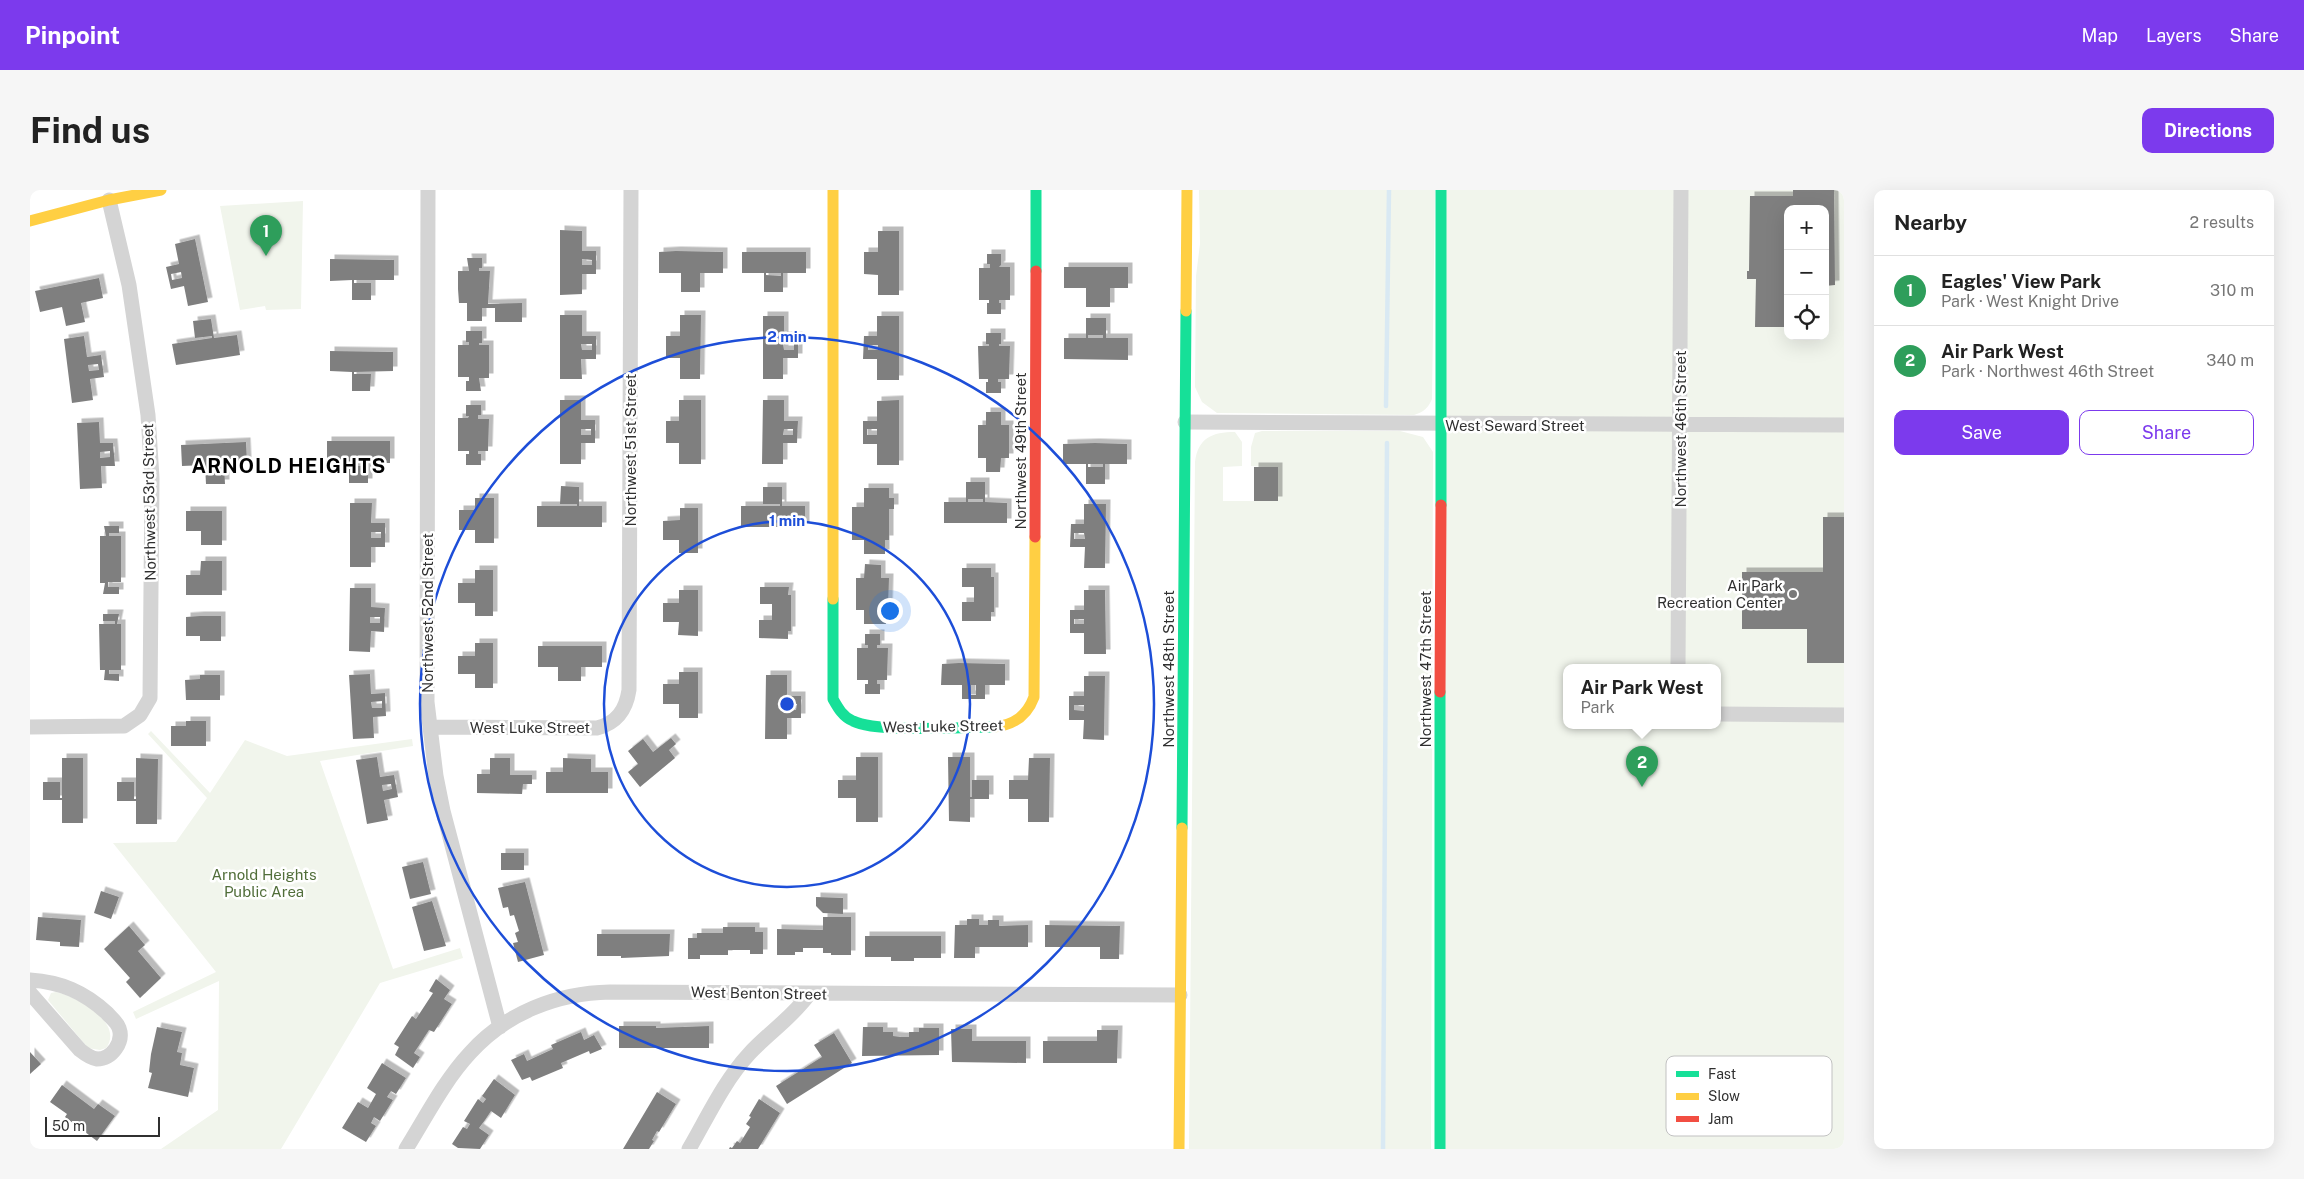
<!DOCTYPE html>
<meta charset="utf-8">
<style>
:root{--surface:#fff;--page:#f6f6f6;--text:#222;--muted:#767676;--line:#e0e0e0;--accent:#7c3aed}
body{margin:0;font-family:"Public Sans",sans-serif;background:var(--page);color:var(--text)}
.controls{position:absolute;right:15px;top:15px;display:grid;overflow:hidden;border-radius:10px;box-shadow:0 5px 20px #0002}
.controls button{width:45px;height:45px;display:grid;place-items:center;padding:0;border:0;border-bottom:1px solid var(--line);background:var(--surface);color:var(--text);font:25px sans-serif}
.scale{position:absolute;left:15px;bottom:12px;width:115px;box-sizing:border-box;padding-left:5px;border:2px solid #303030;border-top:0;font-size:14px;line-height:18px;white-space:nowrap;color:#303030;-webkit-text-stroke:4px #fff;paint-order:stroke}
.you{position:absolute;left:859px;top:420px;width:18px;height:18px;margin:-12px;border:4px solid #fff;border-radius:50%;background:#1a73e8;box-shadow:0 0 0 8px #1a73e833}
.badge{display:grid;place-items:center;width:32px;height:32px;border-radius:50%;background:var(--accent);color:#fff;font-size:16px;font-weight:700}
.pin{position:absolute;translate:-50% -41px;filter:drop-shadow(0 1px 2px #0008)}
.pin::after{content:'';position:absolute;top:26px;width:18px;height:15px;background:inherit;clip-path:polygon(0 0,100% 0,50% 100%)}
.popup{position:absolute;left:1533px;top:474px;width:158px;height:65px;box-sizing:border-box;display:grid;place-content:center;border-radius:10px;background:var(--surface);filter:drop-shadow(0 1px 4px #0005);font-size:16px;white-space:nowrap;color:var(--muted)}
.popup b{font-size:19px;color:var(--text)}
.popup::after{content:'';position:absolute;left:50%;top:100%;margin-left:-10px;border:10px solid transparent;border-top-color:var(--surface)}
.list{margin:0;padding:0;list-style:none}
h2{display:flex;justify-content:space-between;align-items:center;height:65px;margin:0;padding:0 20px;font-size:21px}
h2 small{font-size:16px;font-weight:400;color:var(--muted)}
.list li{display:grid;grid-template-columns:32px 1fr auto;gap:15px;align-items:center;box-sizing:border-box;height:70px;padding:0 20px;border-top:1px solid var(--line)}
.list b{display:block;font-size:19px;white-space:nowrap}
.list p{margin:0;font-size:16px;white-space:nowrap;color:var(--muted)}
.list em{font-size:16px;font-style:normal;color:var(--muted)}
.actions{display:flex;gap:10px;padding:15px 20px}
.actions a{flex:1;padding:11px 0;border:1px solid var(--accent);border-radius:10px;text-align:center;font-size:18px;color:var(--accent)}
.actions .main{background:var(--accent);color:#fff}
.icon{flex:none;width:28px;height:28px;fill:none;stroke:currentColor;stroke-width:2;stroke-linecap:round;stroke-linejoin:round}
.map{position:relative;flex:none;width:1814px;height:959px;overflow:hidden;border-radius:10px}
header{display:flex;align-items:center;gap:30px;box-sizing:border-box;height:70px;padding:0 25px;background:var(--accent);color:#fff}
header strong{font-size:24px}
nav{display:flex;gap:28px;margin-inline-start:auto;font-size:18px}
.intro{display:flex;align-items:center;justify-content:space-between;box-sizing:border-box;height:120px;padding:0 30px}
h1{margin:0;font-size:35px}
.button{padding:12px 22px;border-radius:10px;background:var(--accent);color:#fff;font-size:18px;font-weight:700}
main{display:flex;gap:30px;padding:0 30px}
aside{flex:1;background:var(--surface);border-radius:10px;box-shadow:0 5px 20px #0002}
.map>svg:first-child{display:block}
</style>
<header>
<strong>Pinpoint</strong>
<nav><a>Map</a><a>Layers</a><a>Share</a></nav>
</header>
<div class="intro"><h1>Find us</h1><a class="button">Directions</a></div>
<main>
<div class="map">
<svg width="1814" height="959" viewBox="0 0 1814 959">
<defs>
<filter id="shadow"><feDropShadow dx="4.5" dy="-4.5" stdDeviation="0" flood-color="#0004"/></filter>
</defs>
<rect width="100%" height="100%" fill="#fff"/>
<path fill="#f1f5ec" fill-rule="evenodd" d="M1169 0H1405L1402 209C1398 218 1394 222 1384 225L1187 223 1172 212 1165 197 1166 86 1170 54Z
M1411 0H1814V959H1410ZM1758 19H1795V146H1758ZM1537 478H1687V536H1537Z
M273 11 271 119 236 120 235 116 210 120 190 16Z
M1232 241H1370L1393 247 1403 262 1401 959H1159L1165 272C1168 248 1182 242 1205 242L1212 252V276L1193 277V311H1248V278L1221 276V257L1225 243Z
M121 541 180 603 215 550 257 566 382 549 383 556 290 571 363 779 430 758 433 768 350 793 251 959H131L188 920 189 791 106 829 103 822 186 782 83 653 146 652 177 608 118 544Z
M26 802C46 806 95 833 76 858L70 860 58 858 18 810 21 803Z"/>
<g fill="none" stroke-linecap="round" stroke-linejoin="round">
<path stroke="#d9e9f3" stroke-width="4.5" d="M1356 216 1359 0
M1353 959 1357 253"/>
</g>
<path fill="#7f7f7f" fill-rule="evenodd" filter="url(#shadow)" d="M1763 0H1804L1805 95 1795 96V19H1758V137H1725L1726 89H1717V81H1719L1720 6H1763Z
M530 40 552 41V61H566V84H552V104L530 105ZM552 69 562 70V75H552Z
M848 41H869V105H848V85L834 84V62H848Z
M165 49 178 112 158 116 154 96 141 99 136 77 149 74 145 54ZM151 82 152 88 142 90 141 84Z
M646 61 693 62V83H670V102H651V83H629V62Z
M712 62H776V83H753V102H734V83H712ZM736 83H751V86L736 85Z
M957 64H971V75L969 77H980V110H969V113H971V124H957V113H959V110H949V78H960V74H957Z
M437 68H452V78H449V81H460L458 114 492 113V132H465V118H452V131H437V113H429L428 99V81H439Z
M300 69 364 70V90H324V93H341V110H322V90L300 91Z
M1034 77H1098V98H1080V117H1056V98H1034Z
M69 88 73 108 51 113 55 132 36 136 32 117 10 122 5 101Z
M530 125H552V146H566V169H551L552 189H530ZM551 154H562V160H552Z
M650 125H671L670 189H650V168H636V146H650Z
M733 126H754V146H768V168H753V189H733ZM753 154H764V160H754Z
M847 126H869V190H847V169H833L834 146H847ZM838 155H848V160H838Z
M1056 128H1076V148H1098V170L1034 169V148H1056ZM1058 145H1073V148H1058Z
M181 129 184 148 207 145 210 165 146 175 142 154 182 148V146L165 148 163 131Z
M436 141H452V153H449V155H459V188H449L451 201H436V191H439V187H428V155H439V152H436Z
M956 143H971V154H969V156H980L979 189H968V192H971V203H956V192H958V189H949L948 156H959V154H956Z
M54 146 57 167 71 165 74 187 60 189 63 210 42 213 34 149ZM68 174 69 180 59 181 58 175Z
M300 161 363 162V181L324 182V184H341L340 201H322V182L300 181Z
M530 210H551V230H565V253H551V274H530ZM551 239H561V245H551Z
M649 210H671V274H649V253H636V231H649Z
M733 210H754V231H768L767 253H753V274H732ZM754 239H763V245H753Z
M869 210V275H847V254H833V231H847V211ZM837 239H847V245H837Z
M436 215H451V225H448V229H459L458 261H448V264H451V275H436V264H439V261H428V228H438L439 226H436Z
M956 222H971V235H979V268H971L970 282H956V268H948V235H956Z
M69 232 70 253H83L85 276H71L72 298 50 299 47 233ZM80 261V267L70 268V262Z
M297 251H360V273H321V276H338V293H319V273H297Z
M216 252 217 273 194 274 195 294H176L175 275 152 276 151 255Z
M1065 253 1097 254V274H1075V294H1056V274H1033V254ZM1058 274H1073V277H1058Z
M1224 277H1248V311H1224Z
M936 292H955V312L977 313V333H914V312H936ZM938 309H953V312H938Z
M531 296 549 297V316H572V337H507V316H547V314H530Z
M733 297H752V316H775V337H711V316H750V314H733Z
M834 298H859V308H864V319H859V350H855V364H834V350H822V317H834Z
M445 308H464V353H445V340H429V320H445Z
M320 313H342L341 333H355V357H341V377H320ZM341 342H351V348H341Z
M1054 314H1076L1075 378H1054L1055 357H1040L1041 334H1054ZM1044 343H1054L1055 349H1044Z
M650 318H668V363H649V350H633V331L650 330Z
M156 321H192V355H171V341H156Z
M1793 327H1814V473H1777V439H1712V382H1793Z
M74 336H89V343H79V346H91V392H78V397H89V404H73L75 393H70V346H76Z
M171 371H192V405H156V385H170Z
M835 374 851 375V388H859L858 421H856V434H834V420H826V388H834Z
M932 378H961V387H964V422H961V431H932V412H944V397H932Z
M445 380H463V426H445V413H428V393H445Z
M730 397H759L758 405H761V441H758V449L729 448V430H742V414H730Z
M320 398H341V417L355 418 354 442 341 441 340 462 319 461ZM340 427H350V433H340Z
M649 400H668V446L648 445 649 432H633V413H649Z
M1054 400H1075L1076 464H1054V443H1040V420H1054ZM1044 429H1054V434H1044Z
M73 424H89L87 434H91V480H79V484H89V491L74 490 75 480H70L69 434H85V431H73Z
M170 426H191V451H170V446H156V427Z
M835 444H850V455H847V458H858L857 490H847V494H850V504H835V494H838V490H827V458H838V455H835Z
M445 453H463V498H445V484H428V466H445Z
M508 456H572V477H551V491H528V477H508Z
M929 473 975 474V495H955V509H932V495H911L912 474ZM941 495H946V505H941Z
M649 482H668V528H649V514H633V494H649Z
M340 484 341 504 355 503 356 526 343 527 344 548 323 549 319 485ZM352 511V518H342L341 512Z
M170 485H190V510H156L155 490 170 489Z
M736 485H757V506H771V528H757V549H735ZM757 514H767L766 520 757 519Z
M1054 486H1075L1074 550 1053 549 1054 530H1039V506H1054ZM1044 515H1054V521L1044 520Z
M156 531H176V556H141V536H156Z
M641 548 646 554 639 560 645 568 610 597 598 582 608 574 598 561 613 549 623 562Z
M347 567 350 587 364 585 368 607 354 610 358 630 337 634 326 570ZM361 594 362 599 353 601 352 595Z
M826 567H848V632H826V608H808V590H826Z
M918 567H940V607H942V590H959V609H940V632L919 631Z
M32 568H53V633H32V610H13V592H30V608H32Z
M106 568 128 569 127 634H106V611H87V592H104V609H106Z
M460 568H480V585H502V594H493L492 604 447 603V584H460Z
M533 568 561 569V582H578V603H516V582H533Z
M999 568H1020L1019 632H998V609H979V590H998Z
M471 663H494V680H471Z
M393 672 401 704 380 709 372 677Z
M495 692 514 765 488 772 483 753 488 752 485 743 489 741 484 725 480 726 478 717 473 718 468 698Z
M71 701 89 707 81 729 64 723Z
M786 707 813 708V724L793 723 786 716Z
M402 711 416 756 394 761 382 717Z
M8 727 51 730 49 757 30 756V752L6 750Z
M793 727H821V765H801V763H793V758H773V762H765V765H747V739L793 740Z
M937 729H949V735H958V730H969V736L998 735V757H945V768H924L925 735H937Z
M1015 735 1090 736 1089 769H1070V757H1015Z
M99 736 115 755 108 761 131 788 110 808 96 792 100 788 74 759Z
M693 737H725V742H733V764H720V760H698V765H670V769H658V748H667V743H693Z
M567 744H640L639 766 591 768V766H567Z
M835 746H911V768H884V771H861V767H835Z
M406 789 420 800 414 809 422 814 404 842 399 840 384 863 390 867 383 878 365 865 369 857 364 854 382 826 386 829 403 803 399 801Z
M589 836H626V838L679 836V858H589Z
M127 837 152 842 147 862 152 863 150 875 164 878 158 907 118 898 122 883 119 882 121 864Z
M833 837H853V842H863V846L871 847H879V842H889V838H909V865L832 866Z
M921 839H942V851H996V873L922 872Z
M1067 840H1088L1087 873H1013V851H1067Z
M551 842 554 850 564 845 572 859 560 864 559 861 531 873 533 878 502 891 500 887 492 890 481 870 494 864 497 871 523 859 521 855Z
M804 843 822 873 757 914 746 896 792 867 784 855Z
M0 862 11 874 0 884Z
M352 873 376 888 366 904 361 901 357 907 363 910 350 931 344 927 341 933 346 936 336 952 312 938 328 912 338 918 346 904 337 898Z
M464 889 485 905 471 928 461 921 455 930 449 938 459 945 450 959 428 958 422 954 433 937 437 939 440 934 434 931 448 909 453 913 456 909 452 906Z
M32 895 64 919 68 914 85 926 67 951 35 927 37 924 20 912Z
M627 902 646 914 629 942 627 941 622 950 624 951 619 959H593Z
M729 909 750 923 728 959H699L700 957 702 958 707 951 710 953 720 937 716 934 721 927 719 926Z"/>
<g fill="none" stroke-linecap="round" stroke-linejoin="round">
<path stroke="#d4d4d4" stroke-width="15" d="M398 0 397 512 406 586 413 621 470 837
M1155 232 1814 235
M1648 478 1651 0
M1687 524 1814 525
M0 537 94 536 110 525 120 508 122 288 118 225 99 95 79 10
M400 537 567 538C587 533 596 520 599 500L601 0
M0 790C31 792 54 802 77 823 81 828 87 832 89 838 94 852 82 869 67 869 60 868 55 864 50 860L0 803
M376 959C396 927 414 891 440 863 476 823 527 803 580 802L1150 805
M659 959C677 928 694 891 719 864 738 843 762 828 779 804"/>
<path stroke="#16e098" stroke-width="11" d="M1006 81V0
M1411 315V0
M803 409V509C808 518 813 527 823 531 846 543 934 537 964 537
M1152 638 1156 121
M1410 959V502"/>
<path stroke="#ffcf43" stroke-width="11" d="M803 0V409
M0 31 79 10 131 0
M1156 121 1157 0
M964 537C984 535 997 526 1004 507L1005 347
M1149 959 1152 638"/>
<path stroke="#f24e42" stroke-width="11" d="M1005 347 1006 81
M1410 502 1411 315"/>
</g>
<g fill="none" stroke="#1d4ed8" stroke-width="2.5">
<circle cx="757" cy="514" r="183"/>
<circle cx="757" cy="514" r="367"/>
</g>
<circle fill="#787878" stroke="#fff" stroke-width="2" cx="1763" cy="404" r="5"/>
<g text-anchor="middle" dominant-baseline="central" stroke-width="5" stroke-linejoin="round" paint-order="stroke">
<g font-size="15" fill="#303030" stroke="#fff">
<text x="1485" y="235">West Seward Street</text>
<text transform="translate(1650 239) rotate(-90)">Northwest 46th Street</text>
<text transform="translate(600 260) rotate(-90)">Northwest 51st Street</text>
<text transform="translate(990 261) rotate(-90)">Northwest 49th Street</text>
<text transform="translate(119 312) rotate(-91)">Northwest 53rd Street</text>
<text transform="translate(397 423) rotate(-90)">Northwest 52nd Street</text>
<text transform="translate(1138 479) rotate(-90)">Northwest 48th Street</text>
<text transform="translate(1395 479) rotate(-90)">Northwest 47th Street</text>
<text transform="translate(913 536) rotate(-1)">West Luke Street</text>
<text x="500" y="537">West Luke Street</text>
<text transform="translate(729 803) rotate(1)">West Benton Street</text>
</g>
<g font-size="15" fill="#303030" stroke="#fff" text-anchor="end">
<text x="1753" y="395">Air Park<tspan x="1753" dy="17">Recreation Center</tspan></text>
</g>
<g font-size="15" fill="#516e3a" stroke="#fff">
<text x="234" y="684">Arnold Heights<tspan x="234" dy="17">Public Area</tspan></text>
</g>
<g font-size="20" font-weight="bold" letter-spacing="1" fill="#000" stroke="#fff">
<text x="259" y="276">ARNOLD HEIGHTS</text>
</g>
</g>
<rect x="1636" y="866" width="166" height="80" rx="8" fill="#fff" stroke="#c1c1c1" stroke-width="1"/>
<rect x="1646" y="881" width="23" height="6" fill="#16e098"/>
<rect x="1646" y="903" width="23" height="7" fill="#ffcf43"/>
<rect x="1646" y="926" width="23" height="6" fill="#f24e42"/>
<g font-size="14" fill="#303030">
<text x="1678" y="889">Fast</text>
<text x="1678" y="911">Slow</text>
<text x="1678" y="934">Jam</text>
</g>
<circle cx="757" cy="514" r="8" fill="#1d4ed8" stroke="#fff" stroke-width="2.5"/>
<g font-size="15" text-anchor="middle" font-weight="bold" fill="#1d4ed8" stroke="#fff" stroke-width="5" stroke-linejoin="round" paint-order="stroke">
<text x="757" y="152">2 min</text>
<text x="757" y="336">1 min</text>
</g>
</svg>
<div class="controls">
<button>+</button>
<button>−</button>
<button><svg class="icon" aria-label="locate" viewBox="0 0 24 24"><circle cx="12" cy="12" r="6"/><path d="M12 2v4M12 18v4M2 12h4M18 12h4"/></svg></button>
</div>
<div class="scale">50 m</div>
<div class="you"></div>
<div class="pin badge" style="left:236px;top:66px;background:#2e9e5b">1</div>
<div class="pin badge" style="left:1612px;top:597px;background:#2e9e5b">2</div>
<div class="popup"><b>Air Park West</b>Park</div>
</div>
<aside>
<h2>Nearby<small>2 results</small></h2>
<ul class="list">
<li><span class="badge" style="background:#2e9e5b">1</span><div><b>Eagles' View Park</b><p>Park · West Knight Drive</p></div><em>310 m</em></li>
<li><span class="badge" style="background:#2e9e5b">2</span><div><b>Air Park West</b><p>Park · Northwest 46th Street</p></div><em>340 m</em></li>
</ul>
<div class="actions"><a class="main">Save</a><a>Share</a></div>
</aside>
</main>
